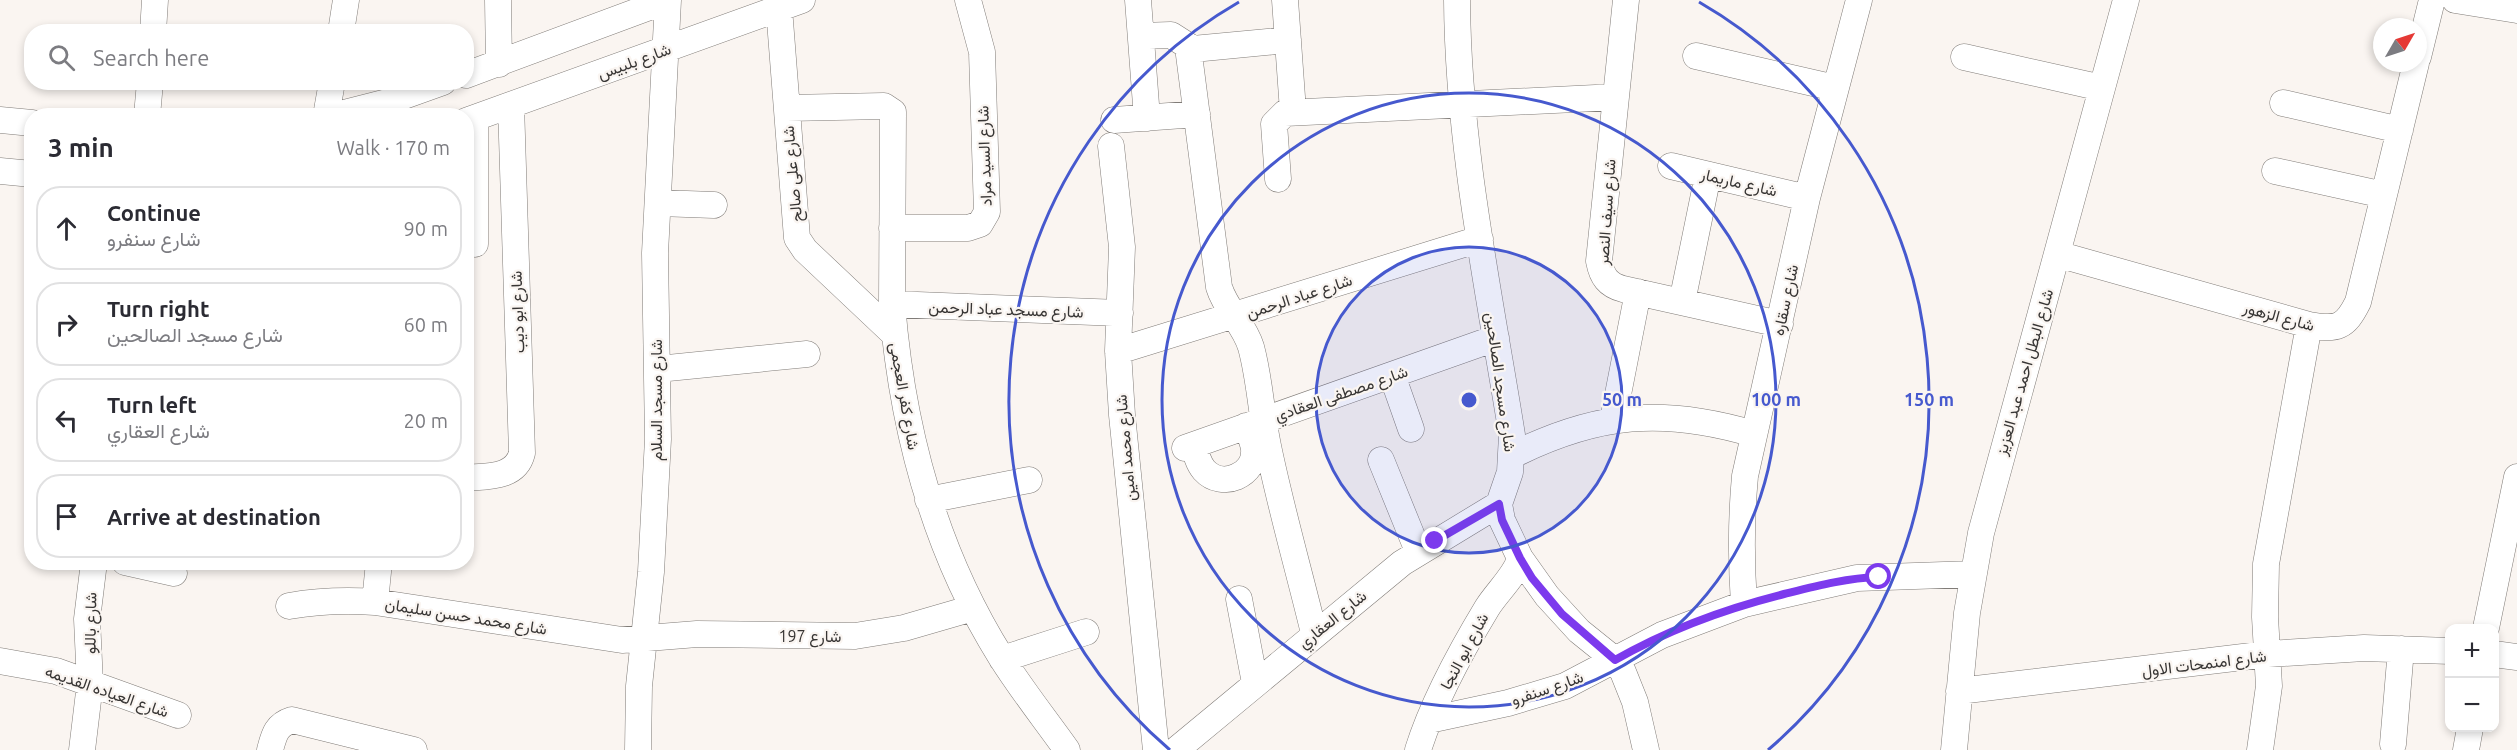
<!DOCTYPE html>
<meta charset="utf-8">
<style>
:root{--surface:#fff;--page:#f7f7f7;--text:#2b2b33;--muted:#7c7c81;--line:#e1e1e2}
body{margin:0;font-family:Ubuntu,Vazirmatn,sans-serif;background:var(--page);color:var(--text)}
.controls{position:absolute;right:18px;bottom:18px;display:grid;overflow:hidden;border-radius:12px;box-shadow:0 3px 9px #0003}
.controls button{width:54px;height:54px;display:grid;place-items:center;padding:0;border:0;border-bottom:2px solid var(--line);background:var(--surface);color:var(--text);font:30px sans-serif}
.compass{position:absolute;left:2373px;top:18px;width:54px;height:54px;border-radius:50%;background:var(--surface);box-shadow:0 3px 9px #0003;rotate:51deg}
.stop{position:absolute;width:18px;height:18px;margin:-14px;border:4px solid #7c3aed;border-radius:50%;background:#fff}
.stop.end{background:#7c3aed;border-color:#fff;box-shadow:0 2px 6px #0008}
.list{margin:0;padding:0;list-style:none}
h2{display:flex;justify-content:space-between;align-items:center;height:78px;margin:0;padding:0 24px;font-size:26px}
h2 small{font-size:20px;font-weight:400;color:var(--muted)}
.list li{display:grid;grid-template-columns:39px 1fr auto;gap:18px;align-items:center;box-sizing:border-box;height:84px;margin:0 12px 12px;padding:0 12px;border:2px solid var(--line);border-radius:24px}
.list b{display:block;font-size:22px;white-space:nowrap}
.list p{margin:0;font-size:20px;white-space:nowrap;color:var(--muted)}
.list em{font-size:20px;font-style:normal;color:var(--muted)}
.icon{flex:none;width:33px;height:33px;fill:none;stroke:currentColor;stroke-width:2;stroke-linecap:round;stroke-linejoin:round}
.map{position:relative;flex:none;width:2517px;height:750px;overflow:hidden}
.search{position:absolute;background:var(--surface);box-shadow:0 3px 9px #0003;left:24px;top:24px;width:450px;height:66px;display:flex;align-items:center;gap:15px;box-sizing:border-box;padding:0 21px;border-radius:24px;color:var(--muted);font-size:22px}
.panel{position:absolute;background:var(--surface);box-shadow:0 3px 9px #0003;left:24px;top:108px;width:450px;height:462px;border-radius:24px}
.map>svg:first-child{display:block}
</style>
<div class="map">
<svg width="2517" height="750" viewBox="0 0 2517 750">
<rect width="100%" height="100%" fill="#faf5f1"/>
<g fill="none" stroke-linecap="round" stroke-linejoin="round">
<g stroke="#807c78" stroke-width="27">
<path id="minor" d="M498 0 499 64
M1138 0 1147 118
M1285 0 1293 111
M1457 0C1458 147 1489 291 1512 435L1510 472 1499 504 1502 520 1520 558 1547 596 1579 631 1615 660 1623 672 1635 702 1646 750
M1626 0 1599 261C1602 277 1608 285 1623 289L1780 324
M2455 0 2517 10
M779 8 797 238 805 250 894 334
M153 32 155 0
M341 32 346 0
M1141 36 1171 35 1193 49 1288 40
M1188 47 1219 287C1226 310 1244 324 1251 347 1260 380 1261 413 1268 446 1281 509 1299 571 1314 633
M1696 56 1835 88
M1964 57 2102 88
M2418 57 2432 0
M466 75 668 0
M2283 103 2400 130
M787 108 884 106 893 112 892 304C902 429 934 550 1001 657 1021 689 1045 719 1067 750
M147 116 150 82
M326 116 332 82
M332 116 387 102 443 82
M0 120 32 123
M1114 120 1197 114
M466 121 802 0
M1111 146 1122 247 1118 351 1122 415 1156 750
M1671 166 1807 198
M0 171 32 174
M2275 171 2384 195
M1278 179 1274 124 1285 113 1616 97
M659 203 714 205
M892 228H968L980 224 987 212 982 52 968 0
M475 244V118
M2057 254 2309 325C2337 330 2345 328 2358 302L2416 63
M1682 302 1708 175
M892 304 1120 313
M1118 351 1480 239
M658 369 807 354
M1392 375 1411 429
M1613 420 1638 292
M1194 445C1196 454 1198 463 1204 470 1222 490 1256 475 1254 449 1253 441 1249 433 1246 426
M1185 448 1496 338
M1513 455C1597 413 1663 407 1754 434
M1381 460 1418 551
M466 478C488 476 516 478 522 453L511 105
M928 500 1029 480
M125 562 174 573
M1239 599 1255 683
M375 602 379 562
M1744 604C1741 561 1741 519 1745 476L1807 198 1859 0
M289 606C318 601 345 600 375 602L622 640 697 634 855 636 904 628 973 608
M2486 628 2517 477
M2494 654 2517 657
M1002 659 1086 632
M0 661 56 671 178 715
M1959 691 2268 654 2364 648 2450 651
M1429 720 1508 703 1565 686 1662 635 1744 604 1857 578 1973 574
M2393 744 2401 649
M82 750 90 684 87 619 94 562
M270 750C274 735 276 725 292 720L414 750
M638 750 639 686 651 572 658 439 655 253 668 0
M1176 750 1402 563 1499 504
M1418 750C1433 702 1461 651 1487 608 1496 593 1517 574 1520 558
M1954 750 1967 613 1981 533 2126 0
M2260 750 2269 686 2265 617 2266 564 2309 325
M2466 750 2470 728"/>
</g>
<use href="#minor" stroke="#fff" stroke-width="26"/>
</g>
<g fill="none" stroke-linecap="round" stroke-linejoin="round">
<path stroke="#7c3aed" stroke-width="8" d="M1435 541 1499 504 1502 520 1520 558 1532 578 1562 614 1615 660C1669 629 1724 609 1784 594 1816 586 1846 578 1879 577"/>
</g>
<circle cx="1469" cy="400" r="153" fill="#4659ce" fill-opacity=".12"/>
<g fill="none" stroke="#4659ce" stroke-width="3">
<circle cx="1469" cy="400" r="153"/>
<circle cx="1469" cy="400" r="307"/>
<path d="M1170 750A460 460 0 0 1 1239 2M1699 2A460 460 0 0 1 1768 750"/>
</g>
<g text-anchor="middle" dominant-baseline="central" stroke-width="4.5" stroke-linejoin="round" paint-order="stroke">
<g font-size="16" fill="#373534" stroke="#faf5f1">
<text transform="translate(634 61) rotate(-20)">شارع بلبيس</text>
<text transform="translate(984 156) rotate(-92)">شارع السيد مراد</text>
<text transform="translate(792 174) rotate(-95)">شارع على صالح</text>
<text transform="translate(1739 182) rotate(13)">شارع ماريمار</text>
<text transform="translate(1606 212) rotate(-86)">شارع سيف النصر</text>
<text transform="translate(1299 296) rotate(-18)">شارع عباد الرحمن</text>
<text transform="translate(1785 300) rotate(-78)">شارع سقاره</text>
<text transform="translate(1006 309) rotate(2)">شارع مسجد عباد الرحمن</text>
<text transform="translate(517 312) rotate(-92)">شارع ابو ديب</text>
<text transform="translate(2279 316) rotate(15)">شارع الزهور</text>
<text transform="translate(2024 372) rotate(-74)">شارع البطل احمد عبد العزيز</text>
<text transform="translate(1501 382) rotate(82)">شارع مسجد الصالحين</text>
<text transform="translate(1341 393) rotate(-19)">شارع مصطفى العقادي</text>
<text transform="translate(905 396) rotate(80)">شارع كفر العجمى</text>
<text transform="translate(656 400) rotate(-90)">شارع مسجد السلام</text>
<text transform="translate(1125 448) rotate(-95)">شارع محمد امين</text>
<text transform="translate(466 616) rotate(9)">شارع محمد حسن سليمان</text>
<text transform="translate(1332 619) rotate(-39)">شارع العقاري</text>
<text transform="translate(90 623) rotate(-89)">شارع باللو</text>
<text x="810" y="636">شارع 197</text>
<text transform="translate(1464 651) rotate(-62)">شارع ابو النجا</text>
<text transform="translate(2204 663) rotate(-7)">شارع امنمحات الاول</text>
<text transform="translate(1547 688) rotate(-19)">شارع سنفرو</text>
<text transform="translate(107 691) rotate(19)">شارع العياده القديمه</text>
</g>
</g>
<circle cx="1469" cy="400" r="9" fill="#4659ce" stroke="#faf5f1" stroke-width="3"/>
<g font-size="18" text-anchor="middle" font-weight="bold" fill="#4659ce" stroke="#faf5f1" stroke-width="4.5" stroke-linejoin="round" paint-order="stroke">
<text x="1622" y="406">50 m</text>
<text x="1776" y="406">100 m</text>
<text x="1929" y="406">150 m</text>
</g>
</svg>
<div class="controls">
<button>+</button>
<button>−</button>
</div>
<svg class="compass" viewBox="-18 -18 36 36"><path d="M0-13l5 13h-10z" fill="#e53935"/><path d="M0 13l5-13h-10z" fill="#7c7c81"/></svg>
<div class="stop" style="left:1879px;top:577px"></div>
<div class="stop end" style="left:1435px;top:541px"></div>
<div class="search"><svg class="icon" aria-label="search" viewBox="0 0 24 24"><circle cx="10" cy="10" r="6"/><path d="M15 15l6 6"/></svg>Search here</div>
<section class="panel">
<h2>3 min<small>Walk · 170 m</small></h2>
<ul class="list">
<li><svg class="icon" aria-label="ahead" viewBox="0 0 24 24"><path d="M12 20V5M6 11l6-6 6 6"/></svg><div><b>Continue</b><p>شارع سنفرو</p></div><em>90 m</em></li>
<li><svg class="icon" aria-label="right" viewBox="0 0 24 24"><path d="M7 20v-9h11M14 6l5 5-5 5"/></svg><div><b>Turn right</b><p>شارع مسجد الصالحين</p></div><em>60 m</em></li>
<li><svg class="icon" aria-label="left" viewBox="0 0 24 24"><path d="M17 20v-9H6M10 6l-5 5 5 5"/></svg><div><b>Turn left</b><p>شارع العقاري</p></div><em>20 m</em></li>
<li><svg class="icon" aria-label="arrive" viewBox="0 0 24 24"><path d="M6 21V4h12l-3 4 3 4H6"/></svg><div><b>Arrive at destination</b></div></li>
</ul>
</section>
</div>
